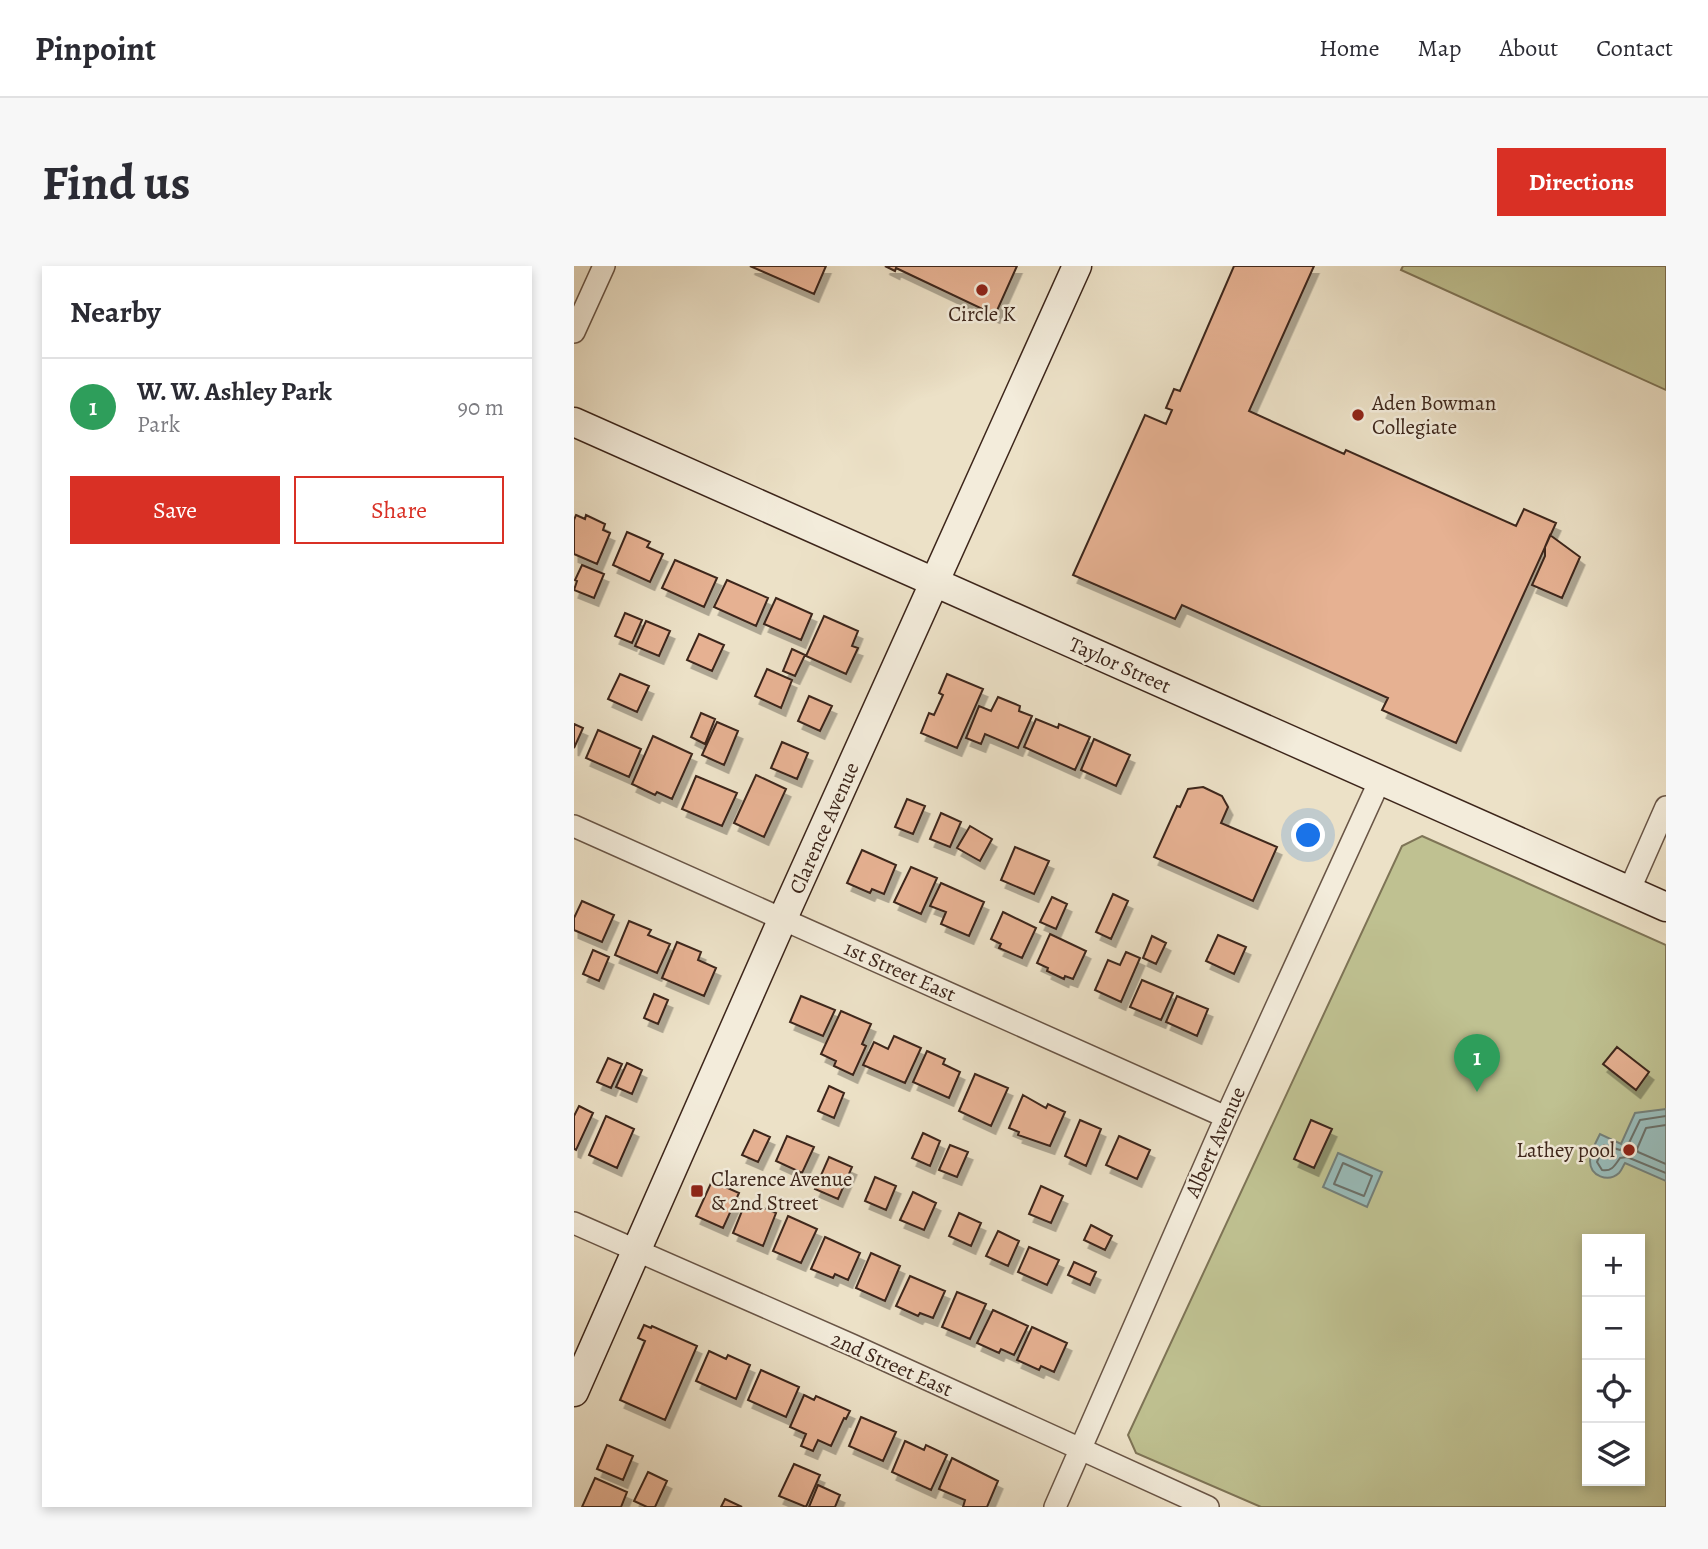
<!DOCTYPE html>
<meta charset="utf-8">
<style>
:root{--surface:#fff;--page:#f7f7f7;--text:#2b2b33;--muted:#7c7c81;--line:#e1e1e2;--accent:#d93025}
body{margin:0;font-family:Alegreya,serif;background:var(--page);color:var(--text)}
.controls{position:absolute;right:21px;bottom:21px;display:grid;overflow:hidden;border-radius:0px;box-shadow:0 4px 10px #0003}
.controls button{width:63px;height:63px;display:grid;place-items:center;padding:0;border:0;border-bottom:2px solid var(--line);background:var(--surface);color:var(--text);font:35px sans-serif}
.you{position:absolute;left:735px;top:570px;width:24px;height:24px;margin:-18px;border:5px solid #fff;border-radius:50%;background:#1a73e8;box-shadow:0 0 0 10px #1a73e833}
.badge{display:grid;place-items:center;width:46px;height:46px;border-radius:50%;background:var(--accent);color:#fff;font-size:23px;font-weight:700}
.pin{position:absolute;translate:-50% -58px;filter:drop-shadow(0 2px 4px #0008)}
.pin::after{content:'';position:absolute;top:37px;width:24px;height:21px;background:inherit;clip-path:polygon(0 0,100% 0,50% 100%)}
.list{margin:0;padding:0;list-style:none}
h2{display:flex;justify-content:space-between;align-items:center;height:91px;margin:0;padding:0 28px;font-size:30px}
h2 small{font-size:23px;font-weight:400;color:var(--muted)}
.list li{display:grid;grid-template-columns:46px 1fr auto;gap:21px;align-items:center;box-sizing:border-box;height:98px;padding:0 28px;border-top:2px solid var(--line)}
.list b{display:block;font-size:26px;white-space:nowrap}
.list p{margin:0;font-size:23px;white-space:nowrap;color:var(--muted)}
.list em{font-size:23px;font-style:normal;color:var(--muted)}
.actions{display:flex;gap:14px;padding:21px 28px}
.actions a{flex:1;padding:16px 0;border:2px solid var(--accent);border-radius:0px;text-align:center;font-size:24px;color:var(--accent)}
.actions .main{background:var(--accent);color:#fff}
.icon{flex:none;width:38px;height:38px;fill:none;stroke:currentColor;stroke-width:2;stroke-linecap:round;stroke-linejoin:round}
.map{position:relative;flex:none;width:1092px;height:1241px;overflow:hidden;border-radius:0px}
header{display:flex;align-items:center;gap:42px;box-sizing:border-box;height:98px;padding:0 35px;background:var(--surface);border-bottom:2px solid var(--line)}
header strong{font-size:33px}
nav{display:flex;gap:38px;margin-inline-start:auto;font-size:24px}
.intro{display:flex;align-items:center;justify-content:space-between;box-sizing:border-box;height:168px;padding:0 42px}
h1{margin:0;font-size:49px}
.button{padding:18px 32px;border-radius:0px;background:var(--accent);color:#fff;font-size:24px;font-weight:700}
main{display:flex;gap:42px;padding:0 42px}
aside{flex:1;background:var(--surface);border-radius:0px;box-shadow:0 4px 10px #0003}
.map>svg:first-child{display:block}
</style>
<header>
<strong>Pinpoint</strong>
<nav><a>Home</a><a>Map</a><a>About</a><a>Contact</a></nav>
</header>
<div class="intro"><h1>Find us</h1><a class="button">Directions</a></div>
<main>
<aside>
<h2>Nearby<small></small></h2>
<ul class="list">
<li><span class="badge" style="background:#2e9e5b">1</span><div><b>W. W. Ashley Park</b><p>Park</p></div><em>90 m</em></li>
</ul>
<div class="actions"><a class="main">Save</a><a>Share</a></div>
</aside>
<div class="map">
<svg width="1092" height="1241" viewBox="0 0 1092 1241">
<defs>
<filter id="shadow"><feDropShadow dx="4.5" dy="8" stdDeviation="0" flood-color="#0004"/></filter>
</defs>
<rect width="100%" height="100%" fill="#ece1c7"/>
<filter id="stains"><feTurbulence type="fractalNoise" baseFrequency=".00286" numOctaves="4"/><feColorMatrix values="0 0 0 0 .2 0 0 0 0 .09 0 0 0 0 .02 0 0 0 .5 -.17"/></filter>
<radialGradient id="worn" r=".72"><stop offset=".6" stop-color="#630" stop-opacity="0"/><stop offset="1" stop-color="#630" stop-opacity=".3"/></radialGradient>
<path fill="#bfc191" stroke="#7e7456" stroke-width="2" fill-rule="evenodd" d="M829 0H1092V124L827 4Z
M848 570 1092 679V1241H687L562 1187 554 1169 828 580ZM1013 973H1066V1215H1013Z"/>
<path fill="#99bcba" stroke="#74807a" stroke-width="2" d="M1092 843V915L1051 897C1049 900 1048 904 1045 907 1034 917 1016 910 1016 895 1016 886 1022 876 1026 868L1047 878 1061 847Z
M764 887 808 906 793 941 749 921Z"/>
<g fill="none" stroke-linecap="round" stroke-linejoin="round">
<path stroke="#6b716a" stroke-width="2" d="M1092 850 1066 854 1053 881 1046 884 1030 879 1023 896 1028 904C1038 906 1041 899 1046 892L1053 891 1092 907
M1092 859 1072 862 1063 883 1064 886 1092 898
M769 897 798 910 790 930 760 918Z"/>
</g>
<path fill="#e6b192" stroke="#3d261b" stroke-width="2" filter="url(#shadow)" d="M176 0H252L240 28Z
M311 0H443L421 49 322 2 321 5Z
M660 0H740L675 145 770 188 772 184 942 260 950 243 982 257 882 477 808 444 814 432 608 339 601 353 499 309 571 149 592 158 598 144 592 142 600 123 606 125Z
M2 249 11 253 12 249 31 258 29 264 36 267 23 298 0 288V254Z
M53 266 76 276 73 281 89 288 76 316 39 299Z
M976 269 1006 291 988 332 958 319 971 290V281Z
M101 294 143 312 130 341 88 322Z
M8 299 30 308 20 332 0 324 3 315 1 314Z
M153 314 194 332 182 360 140 341Z
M202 332 238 348 227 374 190 358Z
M51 347 68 354 58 377 41 370Z
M250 350 284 365 278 380 284 382 272 408 232 390Z
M72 355 96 365 85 390 61 380Z
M125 368 150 379 138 405 113 394Z
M218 383 231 389 221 410 209 405Z
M193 403 218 414 207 442 181 430Z
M46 408 75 420 63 446 34 433Z
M373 408 409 423 383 482 347 467 355 447 360 449 369 429 365 427Z
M235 430 258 440 246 465 224 455Z
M424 431 446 440 445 445 458 450 444 482 411 468 407 478 392 472 405 440 417 445Z
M127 447 141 453 131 478 117 471Z
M462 453 484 462 485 458 516 471 501 504 450 481Z
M143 456 164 465 150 499 128 489Z
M0 458 9 462 0 482Z
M24 464 67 483 55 511 12 492Z
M79 470 118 488 98 533 83 526 81 529 58 518Z
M520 473 556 489 542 520 507 504Z
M208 476 234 487 223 513 197 502Z
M182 509 212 523 190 571 160 557Z
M122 510 163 527 148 560 108 543Z
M629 521 648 530 654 541 647 557 703 581 679 635 580 591 603 540 606 541 614 523Z
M333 533 351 540 339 568 321 561Z
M367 547 387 556 376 581 356 573Z
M396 560 418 573 406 595 383 582Z
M441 581 475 595 460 628 427 614Z
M288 584 322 599 310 628 298 623 296 627 273 617Z
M337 601 363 612 347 648 320 636Z
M367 617 410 636 395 670 367 658 372 646 356 640Z
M539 628 554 635 537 673 522 666Z
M478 631 493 638 482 663 466 656Z
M8 635 40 649 28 676 0 664V652Z
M429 646 462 662 448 692 425 682 427 678 417 673Z
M55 655 77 664 74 669 96 678 83 707 41 689Z
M476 668 512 685 499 713 491 710 490 713 473 705 474 702 463 697Z
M644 669 672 681 660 708 632 695Z
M578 670 592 677 582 698 569 692Z
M103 676 127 686 124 694 142 702 130 730 88 712Z
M19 684 35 691 25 715 9 708Z
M552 686 566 692 547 736 521 724 534 694 546 699Z
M568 714 599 727 587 754 556 741Z
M80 728 94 734 84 758 70 752Z
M227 730 261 744 249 770 216 756Z
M603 730 634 743 623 770 592 756Z
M267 745 297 758 288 778 292 780 279 809 260 800 262 795 247 788Z
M320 770 347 782 331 817 289 799 300 776 314 783Z
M1043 781 1075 806 1062 824 1029 798Z
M353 785 371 793 369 798 386 806 375 832 339 816Z
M34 792 48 798 37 822 23 816Z
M53 797 68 804 58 828 42 821Z
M401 808 434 822 417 860 385 845Z
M255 820 270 827 260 852 244 845Z
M449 829 472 842 474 838 491 846 476 880 444 869 445 866 435 862Z
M5 840 19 847 2 884 0 883V850Z
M32 850 60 863 43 902 15 889Z
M506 854 527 863 512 900 491 890Z
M737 854 758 863 740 902 720 893Z
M180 864 196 871 184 896 168 889Z
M349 867 366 875 356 900 338 892Z
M213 870 240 881 228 907 202 895Z
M545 870 576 884 563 913 532 899Z
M376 879 394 886 383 911 365 904Z
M255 891 278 901 264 933 241 923Z
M301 911 322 920 312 944 291 935Z
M138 915 165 927 149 962 122 950Z
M467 920 489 930 477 957 455 948Z
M339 926 362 937 350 964 326 954Z
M172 935 202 947 189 980 159 967Z
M385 947 407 957 397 980 375 970Z
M214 950 243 963 227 997 199 985Z
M517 959 538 970 531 984 510 974Z
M424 965 445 975 434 1000 412 990Z
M251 971 286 987 274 1014 261 1008 259 1012 237 1003Z
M455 981 485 994 473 1019 444 1006Z
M297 987 326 1000 311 1035 282 1022Z
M500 996 522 1006 516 1019 494 1009Z
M336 1010 371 1025 359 1052 346 1047 344 1050 322 1040Z
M383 1026 412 1038 396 1073 368 1061Z
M419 1044 454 1060 440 1089 427 1083 425 1087 403 1077Z
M70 1059 77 1062 78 1060 123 1080 91 1154 46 1134 71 1075 64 1072Z
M458 1061 493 1077 480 1106 467 1100 465 1104 443 1094Z
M135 1085 152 1093 154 1089 176 1099 162 1133 122 1115Z
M187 1104 225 1121 212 1151 174 1134Z
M230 1129 240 1134 242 1130 276 1145 272 1153 270 1152 257 1180 244 1174 239 1185 227 1180 232 1168 216 1161Z
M287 1151 322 1166 309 1195 275 1180Z
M331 1175 350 1184 352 1179 373 1189 357 1224 318 1206Z
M33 1179 59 1190 49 1214 23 1203Z
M378 1192 424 1215 413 1241H389L391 1234 365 1223Z
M220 1198 246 1209 232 1241 205 1230Z
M74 1206 93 1215 81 1241H73L60 1235Z
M21 1212 53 1226 47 1241H8Z
M244 1219 266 1229 261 1241H235Z
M151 1233 168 1241H147Z"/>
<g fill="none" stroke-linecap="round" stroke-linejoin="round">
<g stroke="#695546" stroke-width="24">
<path id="minor" d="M0 66 30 0
M0 560 652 851
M1055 625 1092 541
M0 957 278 1079 634 1241
M481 1241 652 851 806 514"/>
</g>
<g stroke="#3d261b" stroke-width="31">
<path id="secondary" d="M0 156 1092 641
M0 1126 209 652 503 0"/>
</g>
<use href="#minor" stroke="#f3ecdb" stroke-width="21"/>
<use href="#secondary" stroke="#f3ecdb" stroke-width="28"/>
</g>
<g fill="#8f2418" stroke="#f3ecdb" stroke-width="2.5">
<circle cx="408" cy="24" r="7"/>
<circle cx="784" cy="149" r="7"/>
<circle cx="1055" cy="884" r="7"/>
<rect x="116" y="918" width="14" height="14" rx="3.5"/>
</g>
<g text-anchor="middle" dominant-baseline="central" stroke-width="5" stroke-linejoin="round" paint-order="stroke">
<g font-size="21" fill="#3d261b" stroke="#f3ecdb" text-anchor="start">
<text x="408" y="48" text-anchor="middle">Circle K</text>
<text x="798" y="137">Aden Bowman<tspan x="798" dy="24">Collegiate</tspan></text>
<text x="1041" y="884" text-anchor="end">Lathey pool</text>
<text x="137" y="913">Clarence Avenue<tspan x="137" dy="24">&amp; 2nd Street</tspan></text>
</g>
<g font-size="21" fill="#3d261b" stroke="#f3ecdb">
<text transform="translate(546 399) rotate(24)">Taylor Street</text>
<text transform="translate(250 562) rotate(-66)">Clarence Avenue</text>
<text transform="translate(326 705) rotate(24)">1st Street East</text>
<text transform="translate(641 876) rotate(-66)">Albert Avenue</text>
<text transform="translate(318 1098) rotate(24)">2nd Street East</text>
</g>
</g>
<rect width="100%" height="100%" filter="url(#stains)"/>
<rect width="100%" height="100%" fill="url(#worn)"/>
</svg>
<div class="controls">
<button>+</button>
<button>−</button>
<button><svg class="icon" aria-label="locate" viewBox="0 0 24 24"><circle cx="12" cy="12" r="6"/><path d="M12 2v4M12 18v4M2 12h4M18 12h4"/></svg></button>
<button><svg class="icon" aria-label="layers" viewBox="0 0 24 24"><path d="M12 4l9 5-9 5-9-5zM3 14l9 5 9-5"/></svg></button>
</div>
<div class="you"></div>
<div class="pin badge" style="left:903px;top:826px;background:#2e9e5b">1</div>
</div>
</main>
